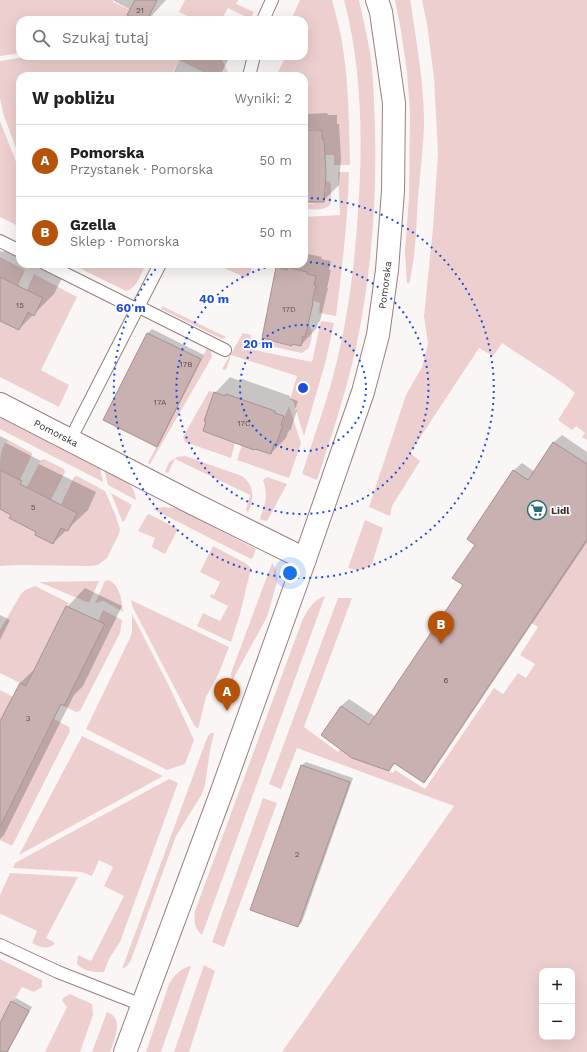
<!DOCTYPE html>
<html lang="pl">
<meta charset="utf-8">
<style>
:root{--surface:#fff;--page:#f6f6f6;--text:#202124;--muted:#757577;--line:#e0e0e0;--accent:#b45309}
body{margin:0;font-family:"Work Sans",sans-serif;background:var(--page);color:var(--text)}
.controls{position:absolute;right:12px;bottom:12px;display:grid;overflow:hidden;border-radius:8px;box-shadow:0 4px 16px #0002}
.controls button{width:36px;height:36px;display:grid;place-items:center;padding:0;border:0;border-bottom:1px solid var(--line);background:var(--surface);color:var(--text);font:20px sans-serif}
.you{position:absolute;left:290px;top:573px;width:14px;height:14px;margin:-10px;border:3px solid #fff;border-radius:50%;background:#1a73e8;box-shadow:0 0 0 6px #1a73e833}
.badge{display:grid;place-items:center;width:26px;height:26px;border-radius:50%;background:var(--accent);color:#fff;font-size:13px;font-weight:700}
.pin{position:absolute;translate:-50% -33px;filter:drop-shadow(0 1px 2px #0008)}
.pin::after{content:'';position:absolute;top:21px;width:14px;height:12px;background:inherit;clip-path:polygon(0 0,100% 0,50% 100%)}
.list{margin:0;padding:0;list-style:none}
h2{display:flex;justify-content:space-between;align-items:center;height:52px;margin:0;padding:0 16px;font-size:17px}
h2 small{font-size:13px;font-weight:400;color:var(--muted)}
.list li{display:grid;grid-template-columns:26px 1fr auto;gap:12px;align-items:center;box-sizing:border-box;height:72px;padding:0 16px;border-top:1px solid var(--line)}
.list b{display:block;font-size:15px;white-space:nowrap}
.list p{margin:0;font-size:13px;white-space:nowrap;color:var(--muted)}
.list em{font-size:13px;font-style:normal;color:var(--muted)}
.icon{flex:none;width:22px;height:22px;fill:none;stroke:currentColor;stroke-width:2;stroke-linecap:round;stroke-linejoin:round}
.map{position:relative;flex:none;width:587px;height:1052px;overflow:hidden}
.search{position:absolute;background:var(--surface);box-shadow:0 4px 16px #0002;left:16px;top:16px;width:292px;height:44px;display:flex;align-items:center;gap:10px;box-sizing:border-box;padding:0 14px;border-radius:12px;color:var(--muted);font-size:15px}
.panel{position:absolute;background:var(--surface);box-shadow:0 4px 16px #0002;left:16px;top:72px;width:292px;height:196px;border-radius:12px}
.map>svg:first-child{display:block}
</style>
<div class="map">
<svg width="587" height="1052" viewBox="0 0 587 1052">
<rect width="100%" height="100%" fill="#fbf6f6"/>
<path fill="#edcfcf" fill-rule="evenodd" d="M0 0H113V2L130 10 137 20H20V53L0 56Z
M185 0H238L236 4 254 12 250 19 228 8 221 20H195L179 12Z
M300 0H332C336 16 341 32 343 48 349 87 349 126 350 165H334V155H325L324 139H322V130L304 128V76H276L286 56H304V20H291Z
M344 0H359C363 18 367 36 370 53 374 79 374 104 375 129 377 203 371 279 355 352 345 395 331 438 317 480L302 474C314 436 328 399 337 361 349 311 355 261 358 211 363 141 362 68 344 0Z
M395 0H410L411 4C416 42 424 81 424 120 424 146 420 172 418 199 416 227 416 256 409 284L407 283 405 252 409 197 410 112 407 72 401 31Z
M422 0H587V440L582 437 585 433 576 426 572 430 558 420 575 393 563 383 502 343 493 356 479 348 410 453 420 461 392 506 390 516 369 507 406 395 422 367 428 344 424 316 433 228 438 153 434 78 427 24Z
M31 56H220L230 76H211L179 60 171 76H20V159L3 113 0 98V61Z
M0 121 20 172V227L0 217Z
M338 172H349C348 221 342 268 336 316L319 313 320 303 313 301 316 285H314L316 276 307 274V272L287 268V270L268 265 304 264V217L340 215Z
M325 180 330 182 331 185V203C326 212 313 209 304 209V204H314V202L326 192Z
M0 257 25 270 18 286 0 277Z
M71 264H146C141 273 137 289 126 291Z
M226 264H253L249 276 244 277 224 268Z
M34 274 77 297 41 370 69 385 59 407 0 377V316V321L19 330 28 312 34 315 42 298 27 290Z
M163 306 164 307 226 337 222 339 161 309Z
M321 321 334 323 326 360 304 436 293 401 290 400 297 376 231 355 226 370 222 369 243 333 251 335 249 349 312 362Z
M308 325C315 331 311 340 309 348L302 353 260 344 262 338 272 340V342L291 346 292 344 301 346 303 336 305 337Z
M207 348 211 351 212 357 150 464 148 463Z
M209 391 216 393 205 421H206L203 431 235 443 231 458 185 442 183 437Z
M289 406 301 443 289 478 237 460 242 445 271 454 274 444 276 445 282 425H281Z
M0 416 100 467 103 482 0 429Z
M8 440 32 453V455L20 480 0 470C0 459 0 447 8 440Z
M185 456 242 476C254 485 255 499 248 512L246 510 250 495 175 459 168 473 165 472 169 462 177 457Z
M44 459 64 469 65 472 51 500 27 487 41 460Z
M104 469C120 478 134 480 136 500L108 485Z
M77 476 105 491 115 514 120 529 119 534 107 558 98 565 91 566 19 565 0 566V509L11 515 10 518 36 532 35 535 53 544 61 528 68 531 77 513 61 504 74 477Z
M267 477 287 484 267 521 261 520 260 518C266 502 268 496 263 480Z
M111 493 132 505 124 522 122 521Z
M163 507 176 508 256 549 252 559 249 558 153 509Z
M149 514 178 529 165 554 153 548 152 546 155 538 138 531 147 515Z
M365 520 383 528 372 564C365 570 357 571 348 568Z
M587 539V1052H282L454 806 297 748 281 789 269 784 338 598H352L304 727 338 752 340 749 393 773 395 770 425 789 494 688 503 694 518 673 526 678 535 664 520 655 538 627 531 623ZM542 971H572V1037H542Z
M213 546 245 563 251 568 240 614 231 642 197 626 203 613 220 621 228 606 210 597 211 594 214 595 220 582 200 572Z
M272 563 276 570 277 582 267 617 232 681 231 673Z
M108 580C120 584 122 601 123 612L104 601 95 603 105 581Z
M99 581 89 603 39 582Z
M35 586 69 603 67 607 66 606 26 686 0 673V630L21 594 25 590Z
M325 596 202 935C194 928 194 921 195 911L302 621C308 609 312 601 325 596Z
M131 600 229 647 218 675 206 697 198 729 194 725 132 606Z
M103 610 122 620 120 633 80 711 76 712 64 706 104 625 98 621Z
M132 614 171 690 194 740 185 764 167 770 86 729 130 638 132 632Z
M0 690 13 697 0 722Z
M54 719 69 727 70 731 12 846 0 840V827Z
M211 733H214L210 751 205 785 202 794 176 836 131 960 127 966 122 969 204 746 208 736Z
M82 736 163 776 19 855Z
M169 779 178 783 120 942 109 959 104 972C93 972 85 972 77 964L78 955 91 961 124 896 104 886 113 867 99 860 92 876 82 872 13 868 15 863Z
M263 798 277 803 224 947 212 942Z
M10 873 78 877 46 938 55 943C49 951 40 947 32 943L37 931 1 914 0 915V895Z
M0 959 42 980V987L34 992 22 987 13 1002H11L0 1023Z
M204 965 215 971 189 1052H174Z
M191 966 161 1052H146L169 984C174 975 181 968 191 966Z
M70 994 92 1004 93 1015 80 1052H45L67 1007 62 1001 63 998Z
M107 1012C125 1018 114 1040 110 1052H92Z"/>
<path fill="#0003" d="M114 0H166L148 20H139L131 10 114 1Z
M184 56H230L220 76H172L179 60Z
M327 113 328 115H337V124H339L341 158 339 185 323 201H316L314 203H304V116L308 114Z
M5 250 20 257V264H34L62 278 54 294 19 329 0 315V251L3 252Z
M304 253 322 257 321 259 331 261 329 270H331L327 288H328L320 321 318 323 316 329 301 345 277 268 281 264H304Z
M152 329 204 355 160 442 157 446 104 420 148 333Z
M230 377 240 381 242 379 290 396V398L298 401 295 410H297L291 429 288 432 286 438 271 453 215 393Z
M562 435 587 452V542L431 774 424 782 395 763 388 770 341 706 349 699 376 717 464 584 476 544 468 539 514 470 522 463 535 472 554 442Z
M0 436 8 440 6 443 41 461 39 464 96 492 88 510 53 543 12 514 0 508Z
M85 588 122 606 83 686 74 695 4 835 0 839V724L20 683 37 667 67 607Z
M0 615 10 620 0 640Z
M306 762 353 778 302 922 298 926 302 765Z
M16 998 32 1007 8 1052H0V1025L12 1002Z"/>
<path fill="#c9b0b1" stroke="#a89191" d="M135 0H157L147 20H137L127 15Z
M304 130H322V139H324L326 174 324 202H304Z
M276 267 287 270V267L307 272V274L316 276 314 285H316L312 303H313L305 337 303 336 301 346 292 344V346L272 341V340L262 338Z
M0 277 43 298 34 316 28 312 19 330 0 321Z
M147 333 201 359 157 447 103 420Z
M214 392 225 396 226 394 275 411V413L284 416 281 425H283L276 445 274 444 271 454 255 449 254 450 203 431 206 421H204Z
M553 442 587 464V539L424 783 394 763 389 771 352 758 321 735 341 706 369 725 463 585 452 578 475 545 467 539 513 470 528 480Z
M0 470 22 481 20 484 77 513 68 531 61 528 53 544 35 535 36 532 9 518 11 515 0 509Z
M66 606 105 624 64 706 61 704 0 827V721L20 683 26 686Z
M301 765 350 782 298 927 250 910Z
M11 1001 29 1011 7 1052H0V1023Z"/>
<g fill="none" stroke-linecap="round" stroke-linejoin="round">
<g stroke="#978080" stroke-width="14">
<path id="lane" d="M263 20 272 0
M249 76 254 56
M0 241 20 251
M46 264 138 310
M139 307 225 350
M70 440 160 264
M0 945 58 972 142 1005"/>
</g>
<g stroke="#978080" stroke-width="24">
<path id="street" d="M0 404 194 504 305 559"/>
</g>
<g stroke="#978080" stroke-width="24">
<path id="secondary" d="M125 1052 222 791 305 559 363 392 378 335 387 270 393 191 394 103 381 12 377 0"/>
</g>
<use href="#lane" stroke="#fff" stroke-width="12"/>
<use href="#street" stroke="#fff" stroke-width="22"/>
<use href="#secondary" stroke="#fff" stroke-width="22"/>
</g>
<g fill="none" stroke="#1d4ed8" stroke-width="2" stroke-dasharray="2 4">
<circle cx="303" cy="388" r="63"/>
<path d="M304 262A126 126 0 1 1 280 264"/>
<path d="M305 198A190 190 0 1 1 159 265"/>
</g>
<defs>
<g id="supermarket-ring" transform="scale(1)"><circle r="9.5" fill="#fff" stroke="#256e78" stroke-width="1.5"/><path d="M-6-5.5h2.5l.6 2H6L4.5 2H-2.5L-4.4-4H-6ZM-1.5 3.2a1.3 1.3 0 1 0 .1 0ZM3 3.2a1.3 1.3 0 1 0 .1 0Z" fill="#256e78"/></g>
</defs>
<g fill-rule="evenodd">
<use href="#supermarket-ring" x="537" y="510"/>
</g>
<g text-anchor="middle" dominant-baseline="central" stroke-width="3.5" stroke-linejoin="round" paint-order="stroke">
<g font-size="8" fill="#5c4e4f">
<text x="140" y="10">21</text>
<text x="20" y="305">15</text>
<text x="289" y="309">17D</text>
<text x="186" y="364">17B</text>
<text x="160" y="402">17A</text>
<text x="244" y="423">17C</text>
<text x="33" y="507">5</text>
<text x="446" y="680">6</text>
<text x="28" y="718">3</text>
<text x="297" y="854">2</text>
</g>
<g font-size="10" fill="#372e2e" stroke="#fff">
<text transform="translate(385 285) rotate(-83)">Pomorska</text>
<text transform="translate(56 433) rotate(27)">Pomorska</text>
</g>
<g font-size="10" font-weight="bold" fill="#372e2e" stroke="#fff" text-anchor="start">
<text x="551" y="510">Lidl</text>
</g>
</g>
<circle cx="303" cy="388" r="6" fill="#1d4ed8" stroke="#fff" stroke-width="2"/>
<g font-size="12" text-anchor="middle" font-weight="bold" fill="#1d4ed8" stroke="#fff" stroke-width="3.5" stroke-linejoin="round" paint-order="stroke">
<text x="214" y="303">40 m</text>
<text x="131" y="312">60 m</text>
<text x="258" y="348">20 m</text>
</g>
</svg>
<div class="controls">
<button>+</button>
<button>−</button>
</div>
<div class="you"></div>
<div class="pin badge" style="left:227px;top:711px">A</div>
<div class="pin badge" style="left:441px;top:644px">B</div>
<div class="search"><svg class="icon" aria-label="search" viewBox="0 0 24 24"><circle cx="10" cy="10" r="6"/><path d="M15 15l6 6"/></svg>Szukaj tutaj</div>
<section class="panel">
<h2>W pobliżu<small>Wyniki: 2</small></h2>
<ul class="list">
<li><span class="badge">A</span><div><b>Pomorska</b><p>Przystanek · Pomorska</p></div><em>50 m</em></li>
<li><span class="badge">B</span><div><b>Gzella</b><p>Sklep · Pomorska</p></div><em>50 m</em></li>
</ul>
</section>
</div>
